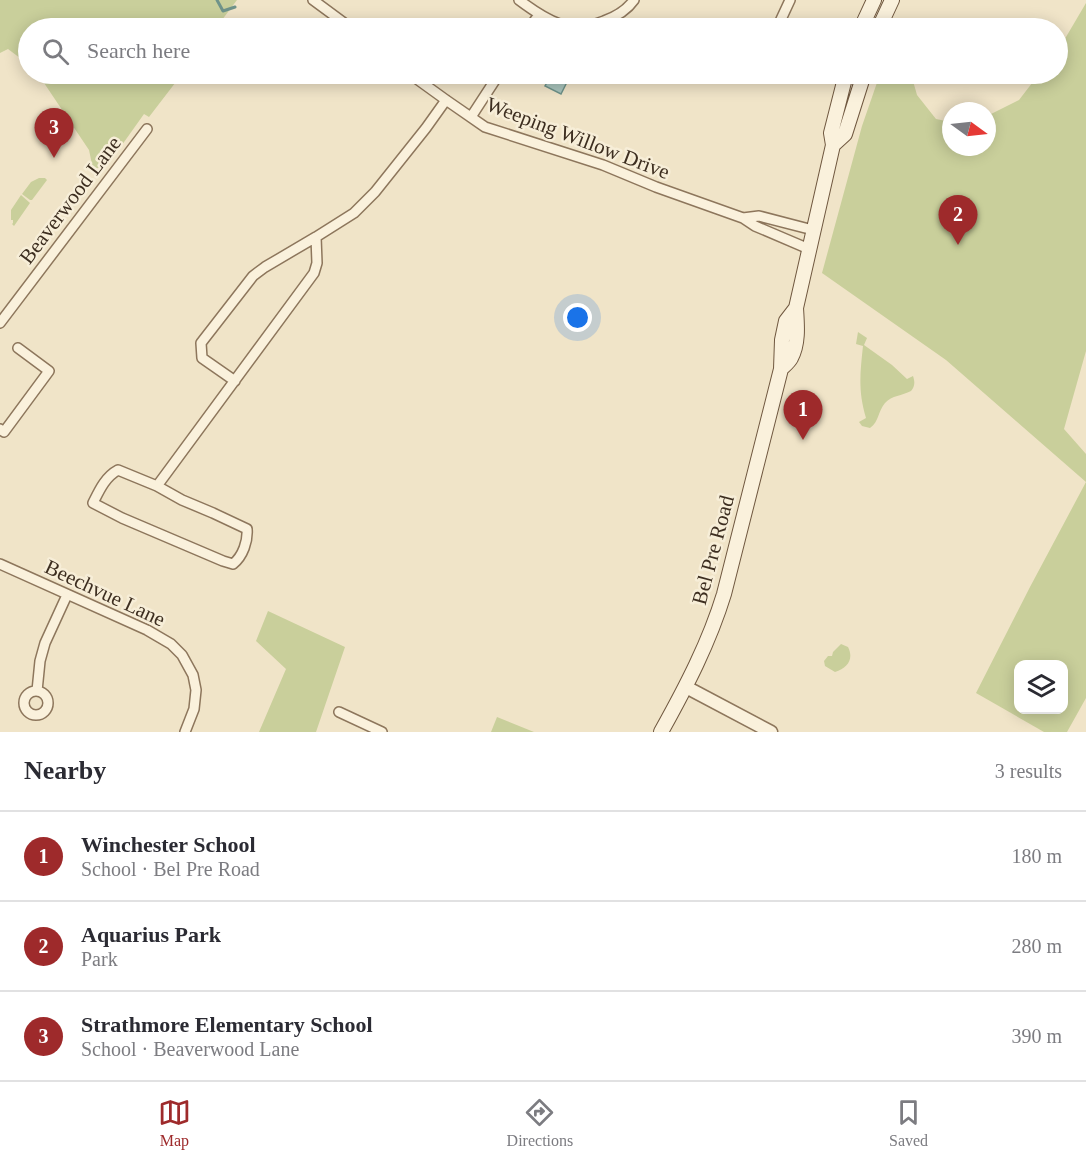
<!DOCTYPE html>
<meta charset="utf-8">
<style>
:root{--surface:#fff;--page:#f2f2f3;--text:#2b2b33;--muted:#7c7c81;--line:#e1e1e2;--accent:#9e2a2b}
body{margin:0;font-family:"Times New Roman",serif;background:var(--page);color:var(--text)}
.controls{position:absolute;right:18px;bottom:18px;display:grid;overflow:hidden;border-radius:12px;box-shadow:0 3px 15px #0003}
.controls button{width:54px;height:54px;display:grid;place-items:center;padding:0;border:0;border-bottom:2px solid var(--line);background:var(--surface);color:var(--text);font:30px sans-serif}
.compass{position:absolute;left:942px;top:102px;width:54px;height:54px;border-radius:50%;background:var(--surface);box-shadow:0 3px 15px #0003;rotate:105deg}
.you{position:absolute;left:578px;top:318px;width:21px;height:21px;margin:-15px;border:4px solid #fff;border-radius:50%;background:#1a73e8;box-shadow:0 0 0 9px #1a73e833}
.badge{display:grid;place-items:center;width:39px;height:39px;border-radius:50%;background:var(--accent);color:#fff;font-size:20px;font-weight:700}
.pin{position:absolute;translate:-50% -50px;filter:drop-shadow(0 2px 3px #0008)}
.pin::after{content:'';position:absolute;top:32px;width:21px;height:18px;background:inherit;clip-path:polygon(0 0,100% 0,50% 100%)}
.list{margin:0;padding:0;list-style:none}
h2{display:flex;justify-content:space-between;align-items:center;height:78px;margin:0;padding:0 24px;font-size:26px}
h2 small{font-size:20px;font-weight:400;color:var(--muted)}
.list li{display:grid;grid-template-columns:39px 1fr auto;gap:18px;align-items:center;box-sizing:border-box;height:90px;padding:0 24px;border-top:2px solid var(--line)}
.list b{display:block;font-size:22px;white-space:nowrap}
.list p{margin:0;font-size:20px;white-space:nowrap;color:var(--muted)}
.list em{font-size:20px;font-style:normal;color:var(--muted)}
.icon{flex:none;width:33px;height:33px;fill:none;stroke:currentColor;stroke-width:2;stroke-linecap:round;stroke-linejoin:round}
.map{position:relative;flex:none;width:1086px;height:732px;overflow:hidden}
.search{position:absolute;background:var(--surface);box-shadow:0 3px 15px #0003;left:18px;right:18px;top:18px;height:66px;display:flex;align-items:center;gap:15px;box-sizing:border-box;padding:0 21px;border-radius:33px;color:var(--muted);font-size:22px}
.sheet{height:348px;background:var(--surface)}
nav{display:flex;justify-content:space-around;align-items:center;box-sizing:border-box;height:84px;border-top:2px solid var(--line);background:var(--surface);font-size:16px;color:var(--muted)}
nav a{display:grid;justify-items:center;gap:3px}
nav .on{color:var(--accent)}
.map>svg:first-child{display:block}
</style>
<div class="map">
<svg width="1086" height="732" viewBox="0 0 1086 732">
<rect width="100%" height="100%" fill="#f0e4c8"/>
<path fill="#c9cf9b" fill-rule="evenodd" d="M0 0H237L216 28H28V64L8 49 0 53Z
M1086 3V351L1064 429 1086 454V482L946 360 822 273 862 126 880 74H911L917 95 936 119 951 122V147H987V116L1019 100 1039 74H1058V48L1066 37Z
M38 74H182L149 117 144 114 107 166 93 169 89 150Z
M39 178H45L47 180 32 200H30L22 194 31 182Z
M21 195 30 203 14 226 12 224 13 223V220H11V210Z
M858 332 867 338 864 345 892 365 907 379 913 376C915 382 915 386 911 391 902 396 892 395 885 403 878 411 879 422 870 428L862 426 859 422 866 418C858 391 860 374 863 346L856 344Z
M1086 482V698L1067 732H1044L976 693 1030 587ZM1018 664H1064V710H1018Z
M268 611 345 647 316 732H259L286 669 256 641Z
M841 644 848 647C854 659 848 668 835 672L825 666 824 661 828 656H832L833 652Z
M497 717 534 732H491Z"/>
<path fill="#a9c4bc" stroke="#6f938a" stroke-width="1.5" d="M539 74H571L561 94 545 86 549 79Z"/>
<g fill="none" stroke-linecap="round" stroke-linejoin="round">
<path stroke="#6f938a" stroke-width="3" d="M217 0 223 11 235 7"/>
<g stroke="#8d765c" stroke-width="12">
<path id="minor" d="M313 0 351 28
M519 0C547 21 569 35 604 21 615 17 627 10 634 0
M529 28 539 15
M777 28 790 0
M410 74 446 100 485 127 603 165 656 187 743 218 755 226 809 249
M471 117 499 74
M743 218 759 216 813 230
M0 323 147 129
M235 381 202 358 201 343 253 276 265 267 316 237
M0 429 4 432 49 371 18 348
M118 470 157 486 182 500 213 513 247 529C248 541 243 556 233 564L223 561 122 518 93 503C99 491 105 477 118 470Z
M157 486 314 273 317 263 316 237 354 213 375 192 426 128 446 100
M0 564 147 630 171 644 182 655 193 675 196 690 194 709 185 732
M37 691 40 661 45 643 67 595
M24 703a12 12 0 1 1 24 0a12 12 0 1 1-24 0Z
M339 712 382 732"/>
</g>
<g stroke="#8d765c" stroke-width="15">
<path id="tertiary" d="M686 687 771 732"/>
</g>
<g stroke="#6f573f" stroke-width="16">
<path id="secondary" d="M861 28 874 0
M879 28 892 0
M833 145 845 134 864 74
M781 369C784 366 789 362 791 358 799 343 797 324 796 308L833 145 831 133 846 74
M661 732C686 687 709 643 724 594L781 369 782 340 786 321 796 308"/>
</g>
<use href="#minor" stroke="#faf1dc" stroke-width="9"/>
<use href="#tertiary" stroke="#faf1dc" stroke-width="12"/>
<use href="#secondary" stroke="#faf1dc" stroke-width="14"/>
</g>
<g text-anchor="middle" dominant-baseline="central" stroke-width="5" stroke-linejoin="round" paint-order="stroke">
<g font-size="21" fill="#3d2e20" stroke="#f7eed8">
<text transform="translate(578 138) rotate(21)">Weeping Willow Drive</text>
<text transform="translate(70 200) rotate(-53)">Beaverwood Lane</text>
<text transform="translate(713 550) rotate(-75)">Bel Pre Road</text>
<text transform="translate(105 593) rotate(25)">Beechvue Lane</text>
</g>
</g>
</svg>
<div class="controls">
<button><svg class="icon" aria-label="layers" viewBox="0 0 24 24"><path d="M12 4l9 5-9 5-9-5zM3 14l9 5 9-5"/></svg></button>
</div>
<svg class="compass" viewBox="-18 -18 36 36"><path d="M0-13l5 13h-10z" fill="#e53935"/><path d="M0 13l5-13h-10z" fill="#7c7c81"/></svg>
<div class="you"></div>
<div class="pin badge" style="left:803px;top:440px">1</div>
<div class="pin badge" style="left:958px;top:245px">2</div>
<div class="pin badge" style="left:54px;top:158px">3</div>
<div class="search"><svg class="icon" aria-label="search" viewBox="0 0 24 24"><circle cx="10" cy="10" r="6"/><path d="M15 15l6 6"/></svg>Search here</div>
</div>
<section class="sheet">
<h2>Nearby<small>3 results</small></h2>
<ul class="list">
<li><span class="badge">1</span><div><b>Winchester School</b><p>School · Bel Pre Road</p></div><em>180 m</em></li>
<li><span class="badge">2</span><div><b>Aquarius Park</b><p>Park</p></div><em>280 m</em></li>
<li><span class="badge">3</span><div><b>Strathmore Elementary School</b><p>School · Beaverwood Lane</p></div><em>390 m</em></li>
</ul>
</section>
<nav>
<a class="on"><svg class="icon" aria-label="map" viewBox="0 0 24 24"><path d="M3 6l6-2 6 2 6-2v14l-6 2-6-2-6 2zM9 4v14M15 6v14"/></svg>Map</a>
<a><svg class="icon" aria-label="directions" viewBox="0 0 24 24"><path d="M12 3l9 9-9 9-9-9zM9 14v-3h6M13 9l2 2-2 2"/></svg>Directions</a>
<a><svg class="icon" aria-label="saved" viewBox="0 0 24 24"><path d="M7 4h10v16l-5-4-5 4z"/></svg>Saved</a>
</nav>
